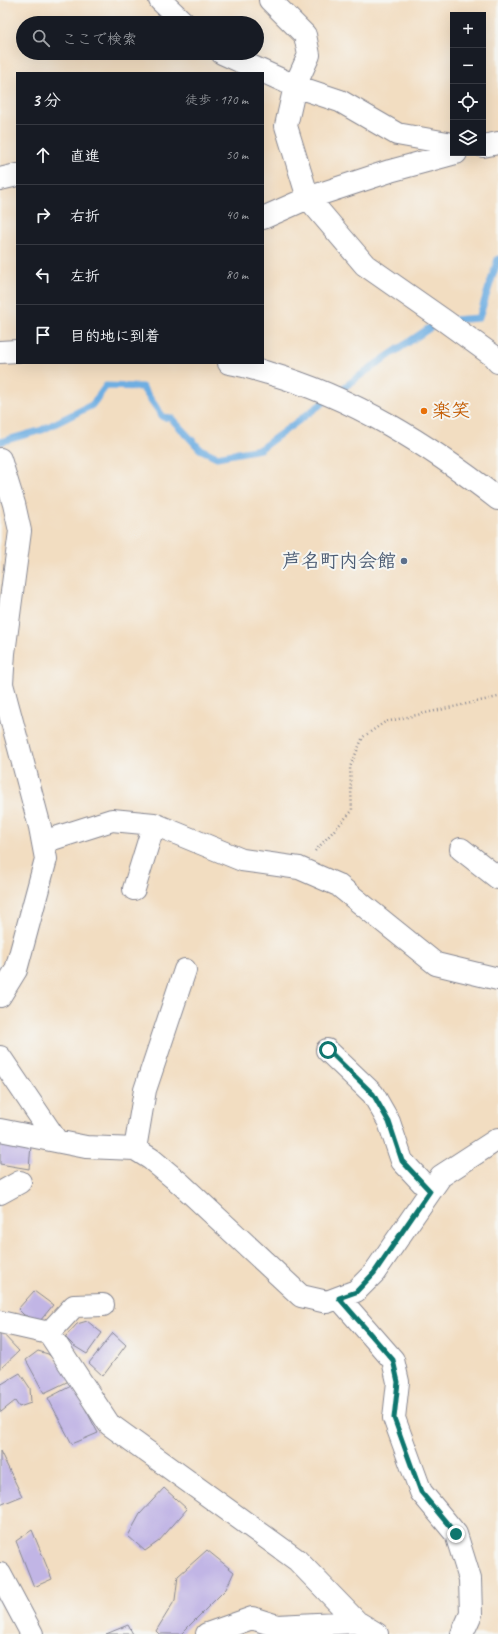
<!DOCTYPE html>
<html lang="ja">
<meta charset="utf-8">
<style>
:root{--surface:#171b24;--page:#20242c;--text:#f1f3f6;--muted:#9ea1a6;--line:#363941}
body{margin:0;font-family:Caveat,"Klee One",sans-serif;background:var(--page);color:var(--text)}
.controls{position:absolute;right:12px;top:12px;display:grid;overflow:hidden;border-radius:0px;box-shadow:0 4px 16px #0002}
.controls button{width:36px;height:36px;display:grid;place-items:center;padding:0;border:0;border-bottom:1px solid var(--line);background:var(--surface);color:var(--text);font:20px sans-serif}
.stop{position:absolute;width:12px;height:12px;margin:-9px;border:3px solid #0f766e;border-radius:50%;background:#fff}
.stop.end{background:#0f766e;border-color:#fff;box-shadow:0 1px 4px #0008}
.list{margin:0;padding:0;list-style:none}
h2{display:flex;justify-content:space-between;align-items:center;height:52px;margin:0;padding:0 16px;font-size:17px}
h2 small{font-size:13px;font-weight:400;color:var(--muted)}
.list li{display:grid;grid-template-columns:26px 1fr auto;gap:12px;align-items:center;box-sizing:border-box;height:60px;padding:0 16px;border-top:1px solid var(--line)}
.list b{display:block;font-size:15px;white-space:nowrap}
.list em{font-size:13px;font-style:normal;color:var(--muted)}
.icon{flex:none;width:22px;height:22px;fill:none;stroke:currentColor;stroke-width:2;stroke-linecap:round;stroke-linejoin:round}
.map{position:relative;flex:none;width:498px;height:1634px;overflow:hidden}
.search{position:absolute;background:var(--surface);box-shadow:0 4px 16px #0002;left:16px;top:16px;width:248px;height:44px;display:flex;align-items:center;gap:10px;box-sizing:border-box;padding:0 14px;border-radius:22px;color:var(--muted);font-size:15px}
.panel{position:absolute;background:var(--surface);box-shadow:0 4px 16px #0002;left:16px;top:72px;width:248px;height:292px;border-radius:0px}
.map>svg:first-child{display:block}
</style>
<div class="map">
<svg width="498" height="1634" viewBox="0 0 498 1634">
<rect width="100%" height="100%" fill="#f6f6f2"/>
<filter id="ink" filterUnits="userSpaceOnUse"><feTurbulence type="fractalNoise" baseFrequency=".025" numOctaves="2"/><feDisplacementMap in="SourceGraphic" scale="8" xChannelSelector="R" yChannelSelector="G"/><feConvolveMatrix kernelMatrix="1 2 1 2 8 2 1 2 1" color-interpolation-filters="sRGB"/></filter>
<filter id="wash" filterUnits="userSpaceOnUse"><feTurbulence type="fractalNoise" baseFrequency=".012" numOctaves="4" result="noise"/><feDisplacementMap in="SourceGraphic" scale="16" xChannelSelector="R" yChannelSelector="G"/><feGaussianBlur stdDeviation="0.9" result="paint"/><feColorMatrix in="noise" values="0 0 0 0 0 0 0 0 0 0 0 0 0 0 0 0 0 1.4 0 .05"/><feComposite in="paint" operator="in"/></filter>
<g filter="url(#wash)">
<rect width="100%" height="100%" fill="#f2ddc1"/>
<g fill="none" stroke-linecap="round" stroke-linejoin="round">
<path stroke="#6eaee2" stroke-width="7" d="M452 320 479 318 498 259
M0 442 42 430 92 405 106 386 142 387 163 417 171 418 200 449 217 457 260 449 369 369 431 327 442 323"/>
</g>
<g id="blocks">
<path fill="#c1b5e5" d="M0 1140 31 1145 29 1169 0 1164Z
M34 1291 53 1305 40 1321 24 1315 18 1309Z
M87 1321 102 1333 87 1354 74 1346 65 1337 77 1324Z
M2 1333 19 1351 0 1369V1334Z
M113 1333 126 1345 103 1376 89 1363Z
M38 1351 48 1354 67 1370 71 1380 44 1393 26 1360Z
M20 1373 30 1388 31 1403 19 1407 15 1401 1 1412 0 1410V1385Z
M73 1385 98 1433 72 1444 48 1398Z
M0 1451 22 1496 0 1505Z
M164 1488 187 1509 159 1541 145 1551 128 1536 140 1514Z
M32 1530 52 1579 34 1587 16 1541Z
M207 1550 234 1572 226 1589 181 1634H159L156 1631 175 1600 178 1576Z
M128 1625 133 1634H106Z"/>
</g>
</g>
<g filter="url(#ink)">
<use href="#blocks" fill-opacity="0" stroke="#868690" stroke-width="1"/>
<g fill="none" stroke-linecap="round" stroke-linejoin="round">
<g stroke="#868690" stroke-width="24">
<path id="minor" d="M160 0 184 23
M270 0 305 35 309 55 295 86 286 126 308 198 365 265 445 321 492 355 498 362
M222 53 295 86 340 101 397 134 453 144
M483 146 498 143
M0 179 17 175
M263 218 308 198 390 171 456 153
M0 352 17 351
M229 363C242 365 255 369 268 373 353 397 429 445 498 499
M0 459 14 504 20 531 4 653 2 684 40 827 46 859 16 970 0 996
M43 842 112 820 154 824
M461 849 498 878
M134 889 154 824 242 860 299 868 338 885 436 964 498 979
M327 1050 373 1094 389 1122 402 1161 430 1191
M0 1057 56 1140
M0 1130 86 1147 135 1149 151 1159 181 1184 301 1296 327 1302 356 1291 374 1273 441 1176 498 1139
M135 1149 145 1090 185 970
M0 1193 20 1182
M339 1298 393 1360 398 1382 394 1418 421 1492 456 1534 470 1579 471 1614 462 1634
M0 1322 49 1333 109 1424 297 1560 357 1622 377 1634
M49 1333 74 1306 103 1305
M207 1634 252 1618 277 1626 357 1622"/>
</g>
<g stroke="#868690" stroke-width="24">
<path id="highway" d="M0 1574 32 1634"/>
</g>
<path stroke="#868690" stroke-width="2.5" stroke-dasharray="1 3" stroke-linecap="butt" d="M315 851 352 811 350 767 363 737 385 722 498 697"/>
<use href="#minor" stroke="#fff" stroke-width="22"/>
<use href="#highway" stroke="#fff" stroke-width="22"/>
</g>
</g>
<g fill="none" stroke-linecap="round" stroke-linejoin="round" filter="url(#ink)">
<path stroke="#0f766e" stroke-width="5" d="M328 1050 373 1094 389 1122 402 1161 430 1191 374 1273 356 1292 339 1298 393 1360 398 1382 394 1418 411 1465 421 1492 456 1534"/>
</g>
<circle fill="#e8710a" stroke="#f6f6f2" stroke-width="1.5" cx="424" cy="411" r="4"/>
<circle fill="#5c6f8a" stroke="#f6f6f2" stroke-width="1.5" cx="404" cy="561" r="4"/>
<g text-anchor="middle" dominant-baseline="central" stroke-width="4" stroke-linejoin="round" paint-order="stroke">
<g font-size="19" font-weight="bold" fill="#c56008" stroke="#f6f6f2" text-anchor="start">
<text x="432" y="411">楽笑</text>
</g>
<g font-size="19" font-weight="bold" fill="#4e5e75" stroke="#f6f6f2" text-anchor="end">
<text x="396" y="561">芦名町内会館</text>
</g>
</g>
</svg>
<div class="controls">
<button>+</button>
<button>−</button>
<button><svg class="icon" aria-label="locate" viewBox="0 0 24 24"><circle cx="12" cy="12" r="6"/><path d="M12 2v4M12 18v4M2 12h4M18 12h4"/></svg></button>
<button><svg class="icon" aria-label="layers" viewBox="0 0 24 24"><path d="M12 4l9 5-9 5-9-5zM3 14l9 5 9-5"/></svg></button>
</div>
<div class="stop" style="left:328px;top:1050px"></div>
<div class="stop end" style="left:456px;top:1534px"></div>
<div class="search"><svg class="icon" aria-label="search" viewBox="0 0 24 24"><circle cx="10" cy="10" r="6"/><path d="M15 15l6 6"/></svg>ここで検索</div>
<section class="panel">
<h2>3 分<small>徒歩 · 170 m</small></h2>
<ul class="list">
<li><svg class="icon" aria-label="ahead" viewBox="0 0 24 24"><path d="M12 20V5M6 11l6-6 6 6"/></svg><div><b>直進</b></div><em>50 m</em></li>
<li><svg class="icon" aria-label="right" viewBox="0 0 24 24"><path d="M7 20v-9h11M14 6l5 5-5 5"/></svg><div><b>右折</b></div><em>40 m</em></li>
<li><svg class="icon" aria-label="left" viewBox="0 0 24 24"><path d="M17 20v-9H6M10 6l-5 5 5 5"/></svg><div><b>左折</b></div><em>80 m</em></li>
<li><svg class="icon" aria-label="arrive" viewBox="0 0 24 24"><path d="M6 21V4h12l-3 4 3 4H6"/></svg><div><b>目的地に到着</b></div></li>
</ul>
</section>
</div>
